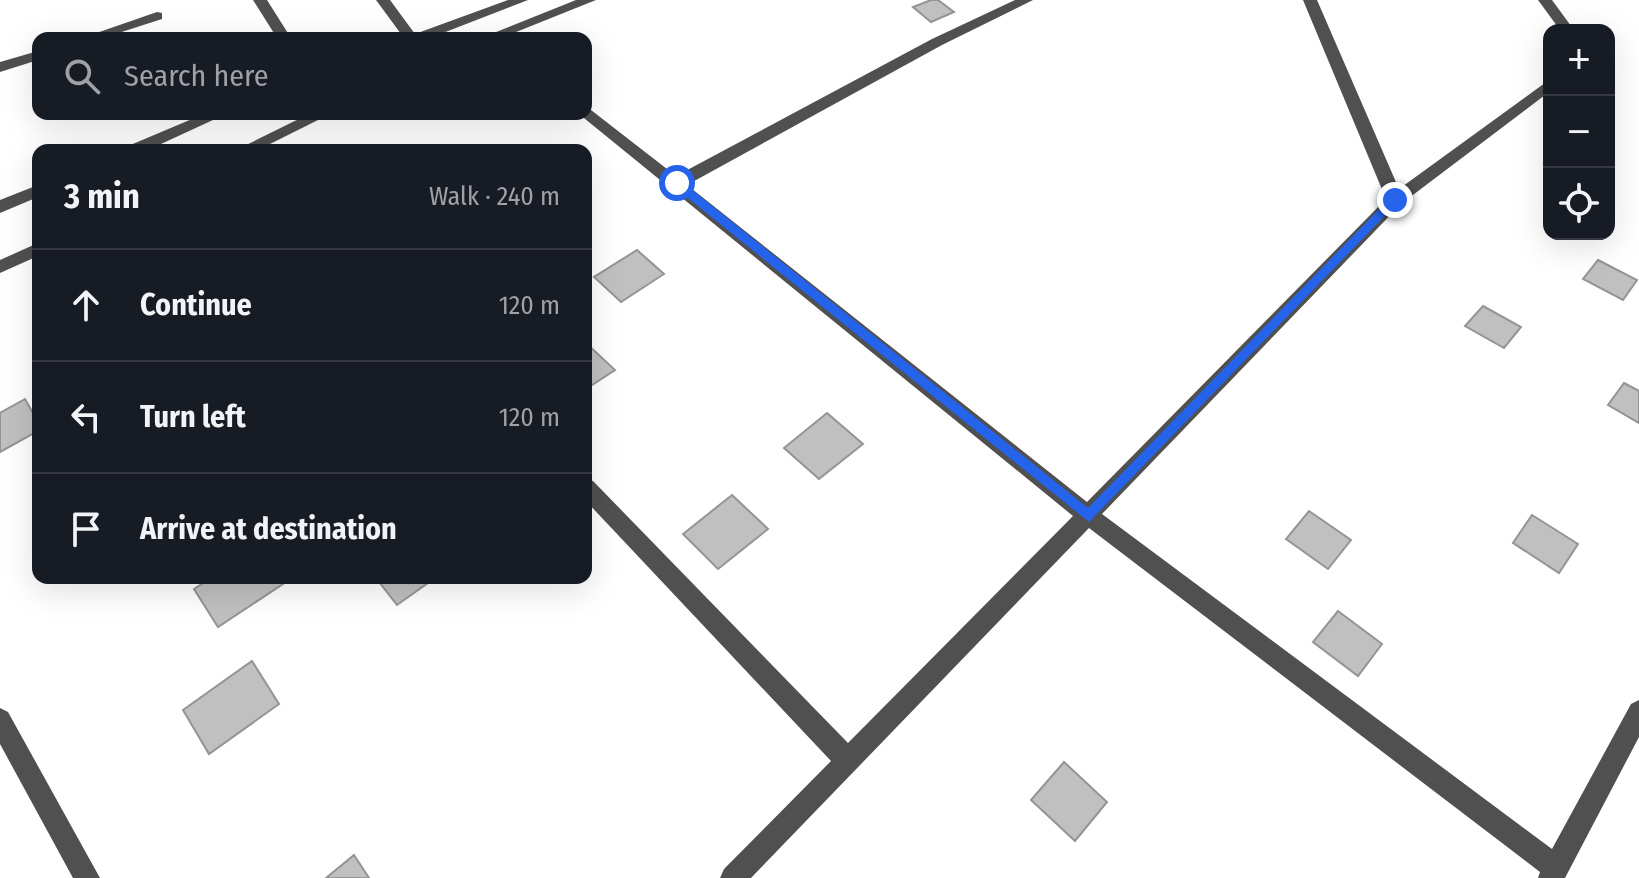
<!DOCTYPE html>
<meta charset="utf-8">
<style>
:root{--surface:#171b24;--page:#20242c;--text:#f1f3f6;--muted:#9ea1a6;--line:#363941}
body{margin:0;font-family:"Fira Sans Condensed",sans-serif;background:var(--page);color:var(--text)}
.controls{position:absolute;right:24px;top:24px;display:grid;overflow:hidden;border-radius:16px;box-shadow:0 8px 32px #0002}
.controls button{width:72px;height:72px;display:grid;place-items:center;padding:0;border:0;border-bottom:2px solid var(--line);background:var(--surface);color:var(--text);font:40px sans-serif}
.stop{position:absolute;width:24px;height:24px;margin:-18px;border:6px solid #2563eb;border-radius:50%;background:#fff}
.stop.end{background:#2563eb;border-color:#fff;box-shadow:0 2px 8px #0008}
.list{margin:0;padding:0;list-style:none}
h2{display:flex;justify-content:space-between;align-items:center;height:104px;margin:0;padding:0 32px;font-size:34px}
h2 small{font-size:26px;font-weight:400;color:var(--muted)}
.list li{display:grid;grid-template-columns:52px 1fr auto;gap:24px;align-items:center;box-sizing:border-box;height:112px;padding:0 32px;border-top:2px solid var(--line)}
.list b{display:block;font-size:30px;white-space:nowrap}
.list em{font-size:26px;font-style:normal;color:var(--muted)}
.icon{flex:none;width:44px;height:44px;fill:none;stroke:currentColor;stroke-width:2;stroke-linecap:round;stroke-linejoin:round}
.map{position:relative;flex:none;width:1639px;height:878px;overflow:hidden}
.search{position:absolute;background:var(--surface);box-shadow:0 8px 32px #0002;left:32px;top:32px;width:560px;height:88px;display:flex;align-items:center;gap:20px;box-sizing:border-box;padding:0 28px;border-radius:16px;color:var(--muted);font-size:30px}
.panel{position:absolute;background:var(--surface);box-shadow:0 8px 32px #0002;left:32px;top:144px;width:560px;height:440px;border-radius:16px}
.map>svg:first-child{display:block}
</style>
<div class="map">
<svg width="1639" height="878" viewBox="0 0 1639 878">
<rect width="100%" height="100%" fill="#fff"/>
<path fill="#c0c0c0" stroke="#949494" stroke-width="2" d="M931 0H938L954 12 931 22 913 7Z
M637 250 664 274 621 302 594 277Z
M1598 260 1637 280 1623 300 1583 279Z
M1483 306 1521 327 1504 348 1465 326Z
M586 343 615 370 586 389Z
M1624 383 1639 391V423L1608 405Z
M25 399 38 422V431L0 452V413Z
M827 413 863 444 819 479 784 448Z
M732 495 768 529 718 569 683 534Z
M1309 511 1351 540 1328 569 1286 539Z
M1532 515 1578 544 1559 573 1513 543Z
M211 578H279L283 584 218 627 194 589Z
M376 578H435L397 605Z
M1338 611 1382 644 1358 676 1313 642Z
M252 661 279 704 209 754 183 710Z
M1064 762 1107 802 1075 841 1031 800Z
M354 855 369 878H326Z"/>
<g fill="none" stroke-linecap="round" stroke-linejoin="round">
<path fill="#505050" fill-rule="evenodd" d="M253 0H267L291 38H277Z
M376 0H390L415 34 508 0H528L430 38H404Z
M576 0H596L501 38H481Z
M1015 0H1033L942 45 687 185 1087 502 1386 199 1303 0H1317L1399 189 1549 80V92L1401 204 1102 514 1552 849 1631 704 1639 700V737L1565 878H1538L1540 872 1089 528 751 878H720L724 869 831 761 586 501V478L593 481 848 743 1073 516 579 114H586V108L591 110 676 176 932 39Z
M1538 0H1552L1574 30H1560Z
M157 12 162 13V19L103 38H82Z
M38 51V60L0 72V62Z
M204 114H226L148 150H126L128 146Z
M309 114H330L258 150H236Z
M38 185V197L0 213V200Z
M38 243V256L0 273V260Z
M0 708 8 712 100 878H73L0 744Z"/>
</g>
<path fill="#2563eb" d="M673 180H680L1088 508 1391 197 1400 200 1089 522 673 186Z"/>
</svg>
<div class="controls">
<button>+</button>
<button>−</button>
<button><svg class="icon" aria-label="locate" viewBox="0 0 24 24"><circle cx="12" cy="12" r="6"/><path d="M12 2v4M12 18v4M2 12h4M18 12h4"/></svg></button>
</div>
<div class="stop" style="left:677px;top:183px"></div>
<div class="stop end" style="left:1395px;top:200px"></div>
<div class="search"><svg class="icon" aria-label="search" viewBox="0 0 24 24"><circle cx="10" cy="10" r="6"/><path d="M15 15l6 6"/></svg>Search here</div>
<section class="panel">
<h2>3 min<small>Walk · 240 m</small></h2>
<ul class="list">
<li><svg class="icon" aria-label="ahead" viewBox="0 0 24 24"><path d="M12 20V5M6 11l6-6 6 6"/></svg><div><b>Continue</b></div><em>120 m</em></li>
<li><svg class="icon" aria-label="left" viewBox="0 0 24 24"><path d="M17 20v-9H6M10 6l-5 5 5 5"/></svg><div><b>Turn left</b></div><em>120 m</em></li>
<li><svg class="icon" aria-label="arrive" viewBox="0 0 24 24"><path d="M6 21V4h12l-3 4 3 4H6"/></svg><div><b>Arrive at destination</b></div></li>
</ul>
</section>
</div>
